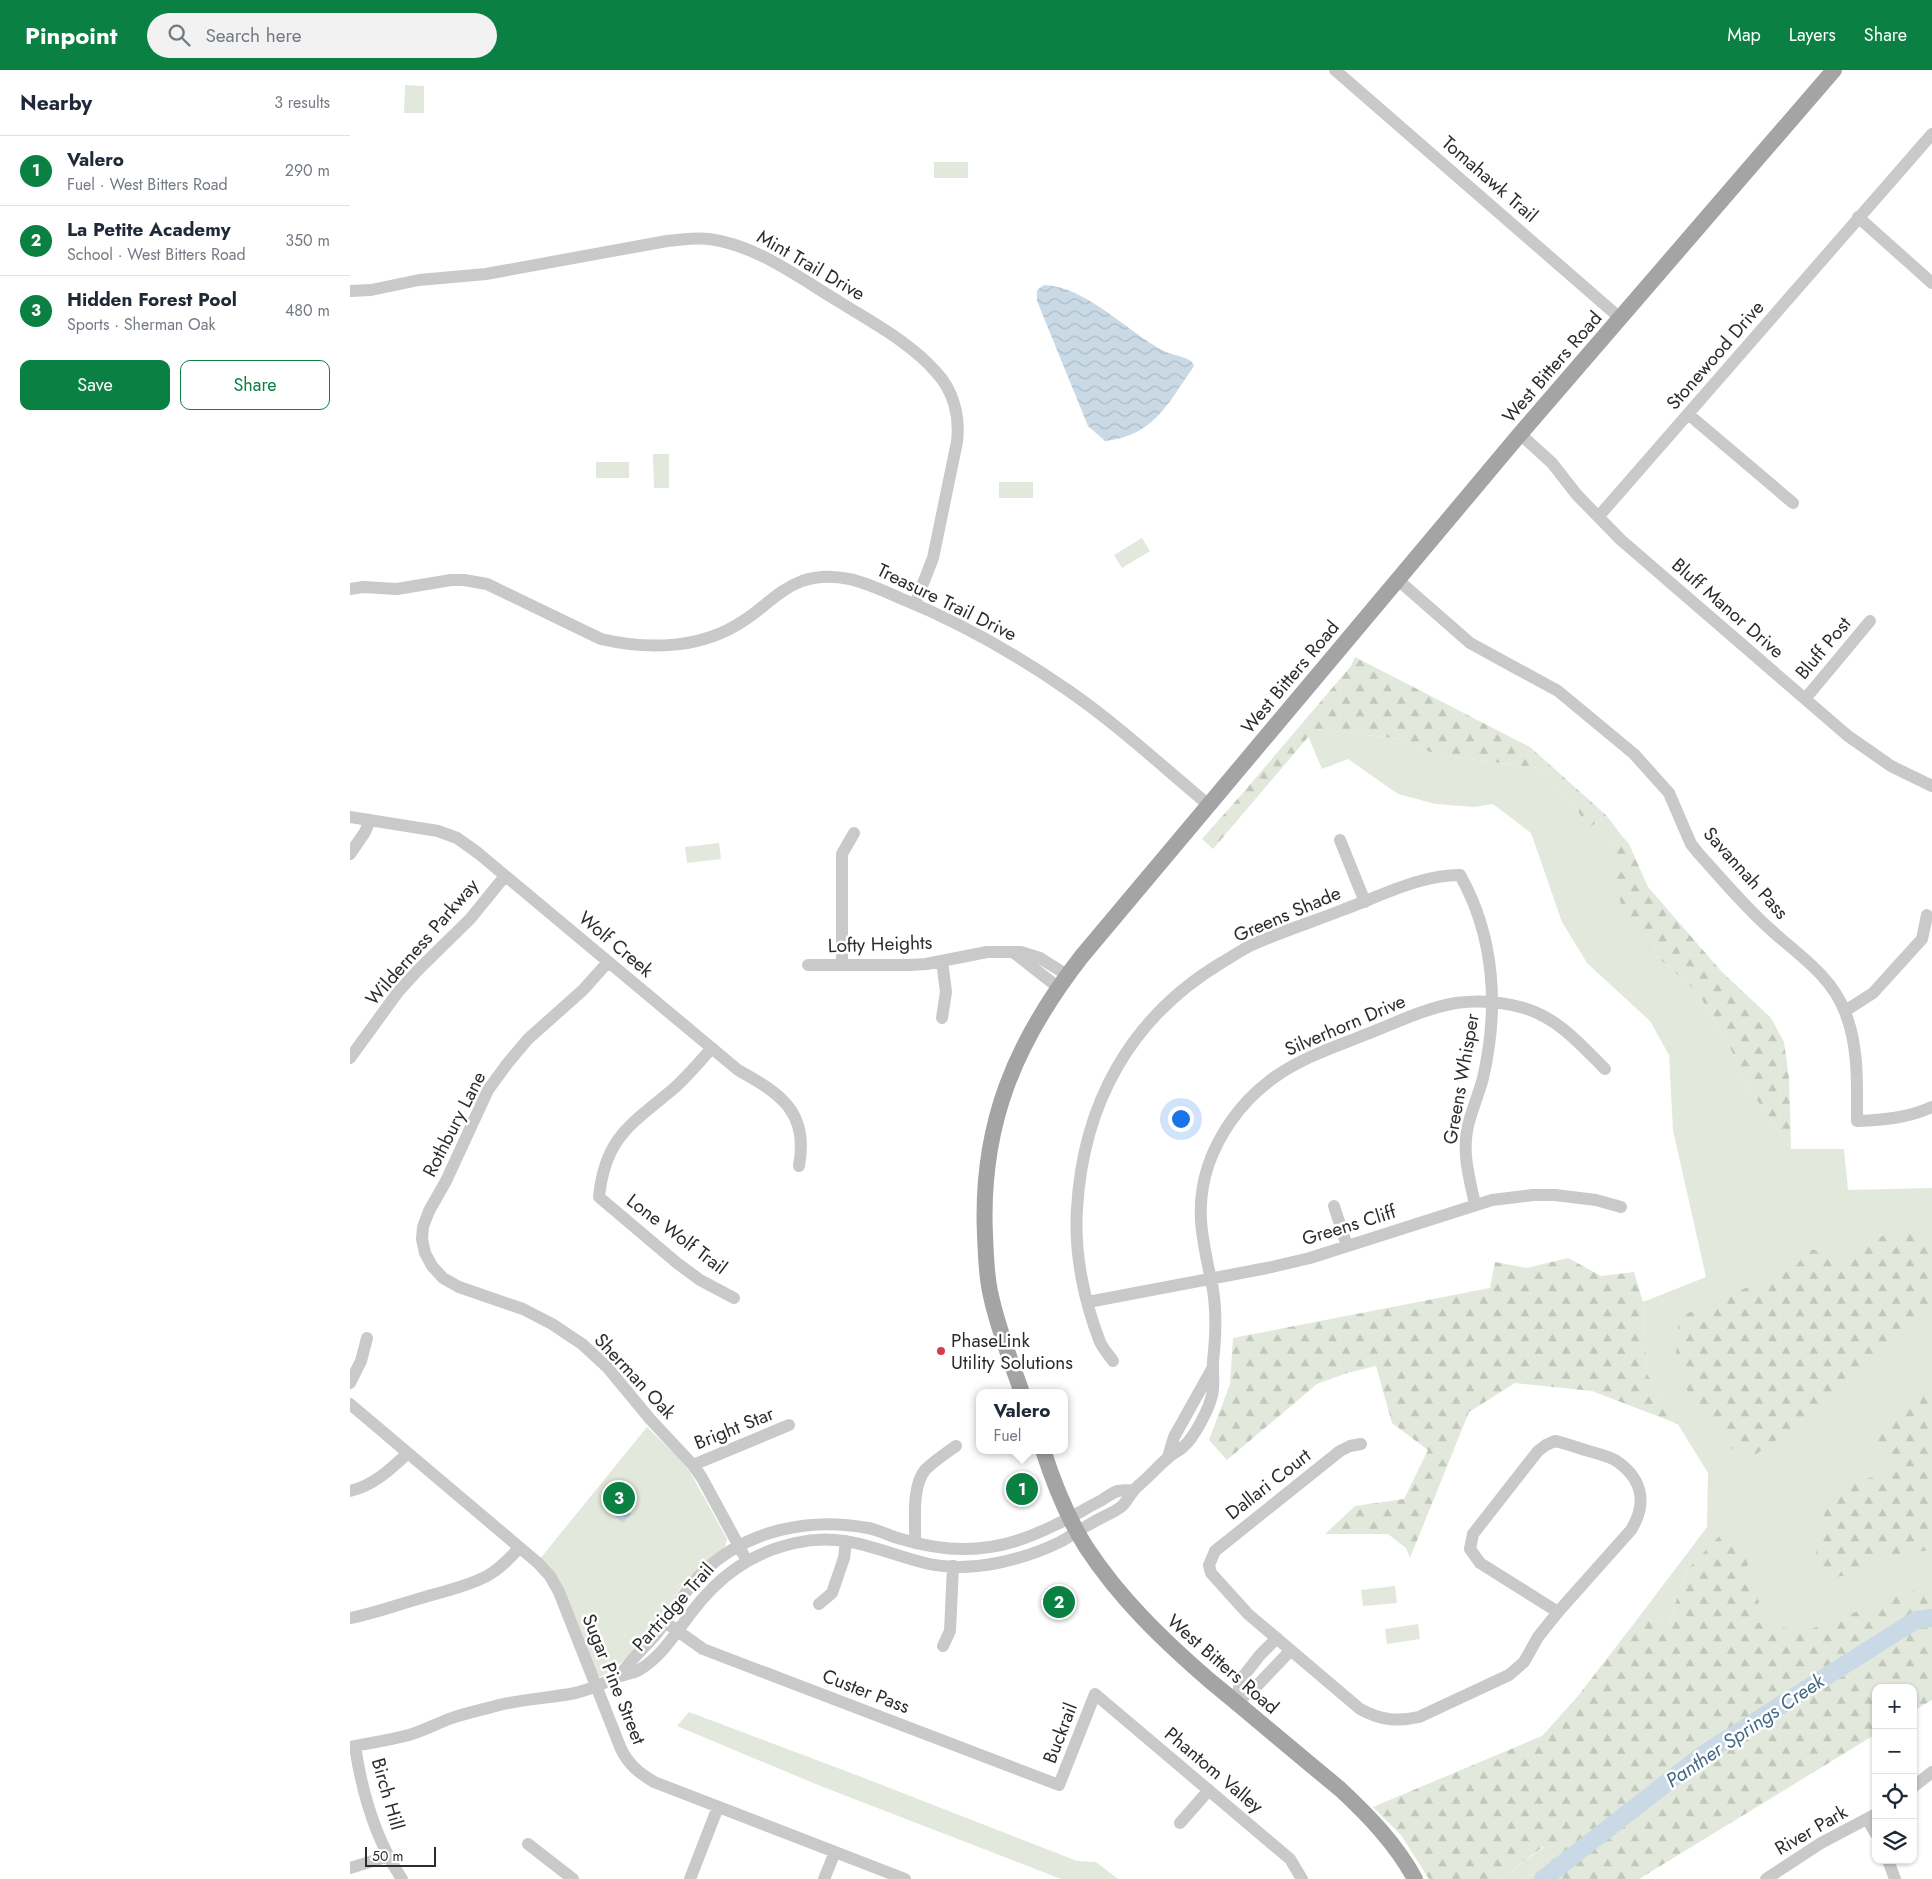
<!DOCTYPE html>
<meta charset="utf-8">
<style>
:root{--surface:#fff;--page:#f2f2f3;--text:#1f2937;--muted:#747a83;--line:#e0e1e3;--accent:#0b8043}
body{margin:0;font-family:Jost,sans-serif;background:var(--page);color:var(--text)}
.controls{position:absolute;right:15px;bottom:15px;display:grid;overflow:hidden;border-radius:10px;box-shadow:0 1px 4px #0004}
.controls button{width:45px;height:45px;display:grid;place-items:center;padding:0;border:0;border-bottom:1px solid var(--line);background:var(--surface);color:var(--text);font:25px sans-serif}
.scale{position:absolute;left:15px;bottom:12px;width:71px;box-sizing:border-box;padding-left:5px;border:2px solid #2c2c2c;border-top:0;font-size:14px;line-height:18px;white-space:nowrap;color:#2c2c2c;-webkit-text-stroke:4px #fff;paint-order:stroke}
.you{position:absolute;left:830px;top:1048px;width:18px;height:18px;margin:-12px;border:4px solid #fff;border-radius:50%;background:#1a73e8;box-shadow:0 0 0 8px #1a73e833}
.badge{display:grid;place-items:center;width:32px;height:32px;border-radius:50%;background:var(--accent);color:#fff;font-size:16px;font-weight:700}
.pin{position:absolute;translate:-50% -50%;border:2px solid #fff;box-shadow:0 1px 5px #0006}
.popup{position:absolute;left:626px;top:1319px;width:92px;height:65px;box-sizing:border-box;display:grid;place-content:center;border-radius:10px;background:var(--surface);filter:drop-shadow(0 1px 4px #0005);font-size:16px;white-space:nowrap;color:var(--muted)}
.popup b{font-size:19px;color:var(--text)}
.popup::after{content:'';position:absolute;left:50%;top:100%;margin-left:-10px;border:10px solid transparent;border-top-color:var(--surface)}
.list{margin:0;padding:0;list-style:none}
h2{display:flex;justify-content:space-between;align-items:center;height:65px;margin:0;padding:0 20px;font-size:21px}
h2 small{font-size:16px;font-weight:400;color:var(--muted)}
.list li{display:grid;grid-template-columns:32px 1fr auto;gap:15px;align-items:center;box-sizing:border-box;height:70px;padding:0 20px;border-top:1px solid var(--line)}
.list b{display:block;font-size:19px;white-space:nowrap}
.list p{margin:0;font-size:16px;white-space:nowrap;color:var(--muted)}
.list em{font-size:16px;font-style:normal;color:var(--muted)}
.actions{display:flex;gap:10px;padding:15px 20px}
.actions a{flex:1;padding:11px 0;border:1px solid var(--accent);border-radius:10px;text-align:center;font-size:18px;color:var(--accent)}
.actions .main{background:var(--accent);color:#fff}
.icon{flex:none;width:28px;height:28px;fill:none;stroke:currentColor;stroke-width:2;stroke-linecap:round;stroke-linejoin:round}
.map{position:relative;flex:none;width:1582px;height:1809px;overflow:hidden}
header{display:flex;align-items:center;gap:30px;box-sizing:border-box;height:70px;padding:0 25px;background:var(--accent);color:#fff}
header strong{font-size:24px}
nav{display:flex;gap:28px;margin-inline-start:auto;font-size:18px}
.search{width:350px;height:45px;background:var(--page);display:flex;align-items:center;gap:12px;box-sizing:border-box;padding:0 18px;border-radius:28px;color:var(--muted);font-size:19px}
main{display:flex}
aside{flex:1;background:var(--surface)}
.map>svg:first-child{display:block}
</style>
<header>
<strong>Pinpoint</strong>
<div class="search"><svg class="icon" aria-label="search" viewBox="0 0 24 24"><circle cx="10" cy="10" r="6"/><path d="M15 15l6 6"/></svg>Search here</div>
<nav><a>Map</a><a>Layers</a><a>Share</a></nav>
</header>
<main>
<aside>
<h2>Nearby<small>3 results</small></h2>
<ul class="list">
<li><span class="badge">1</span><div><b>Valero</b><p>Fuel · West Bitters Road</p></div><em>290 m</em></li>
<li><span class="badge">2</span><div><b>La Petite Academy</b><p>School · West Bitters Road</p></div><em>350 m</em></li>
<li><span class="badge">3</span><div><b>Hidden Forest Pool</b><p>Sports · Sherman Oak</p></div><em>480 m</em></li>
</ul>
<div class="actions"><a class="main">Save</a><a>Share</a></div>
</aside>
<div class="map">
<svg width="1582" height="1809" viewBox="0 0 1582 1809">
<defs>
<pattern id="forest-firs" width="22" height="20" patternUnits="userSpaceOnUse" patternTransform="scale(1.25)"><rect width="22" height="20" fill="#e2e8db"/><path d="M5 1l3.5 6h-7zM16 11l3.5 6h-7z" fill="#c2c7bc"/></pattern>
<pattern id="water-waves" width="16" height="10" patternUnits="userSpaceOnUse" patternTransform="scale(1.25)"><rect width="16" height="10" fill="#c9dae6"/><path d="M0 5q4-4 8 0t8 0" fill="none" stroke="#adbbc5"/></pattern>
</defs>
<rect width="100%" height="100%" fill="#fff"/>
<path fill="#e2e8db" d="M55 15 74 16V43H54Z
M584 92H618V108H584Z
M303 384H319V418H304Z
M246 392H279V408H246Z
M649 412H683V428H649Z
M792 468 800 481 772 498 764 485Z
M965 659 1050 669 1087 685 1190 698 1223 732 1238 759 1256 745 1272 766 1261 779 1304 884 1348 923 1377 971 1400 1020 1441 1079H1494L1498 1120 1582 1118V1608L1409 1589 1338 1499 1329 1520 1320 1554 1289 1547 1357 1457 1358 1403 1297 1304 1293 1232 1356 1207 1323 1060 1319 985 1300 951 1237 893 1212 852 1181 763 1143 734 1124 737 1086 734 1048 724 998 689 972 699 958 666Z
M369 773 371 789 337 793 335 777Z
M297 1357 332 1391 340 1402 377 1469 375 1477C360 1489 344 1501 332 1516 323 1527 318 1540 309 1552 298 1567 267 1600 250 1607L247 1605 189 1490Z
M1045 1516 1047 1533 1013 1536 1011 1520Z
M1068 1554 1070 1569 1037 1574 1035 1559Z
M339 1642 509 1706 727 1791 746 1792 768 1809H711L468 1715 327 1656Z
M1195 1776 1191 1790 1176 1809H1151Z"/>
<path fill="url(#forest-firs)" d="M1005 587 1180 677 1256 745 1238 759 1223 732 1190 698 1087 685 1050 669 965 659 863 779 852 769 892 724 1001 596Z
M1272 766 1279 774 1298 817 1372 902 1421 948 1434 972 1439 1008 1441 1079 1400 1020 1377 971 1348 923 1304 884 1272 840 1261 779Z
M1556 1158 1582 1165V1234L1546 1269 1529 1293 1478 1334 1402 1387 1382 1379 1358 1355 1340 1329 1326 1286 1329 1247 1446 1196 1459 1179 1493 1185 1541 1162Z
M1218 1188 1251 1206 1284 1202 1293 1232 1297 1304 1328 1354 1242 1321 1165 1313 1119 1342 1060 1488 1056 1478 1038 1464H975L1005 1436 1054 1429 1078 1380 1042 1353 1026 1296 997 1303 967 1314 877 1390 859 1370 880 1314 883 1268 1140 1218 1145 1192 1177 1198Z
M1582 1317V1479L1522 1492 1511 1503 1479 1508 1469 1502 1465 1492 1468 1466 1479 1429 1490 1416 1545 1401 1540 1378 1520 1379 1521 1364Z
M1375 1460 1400 1486 1396 1501 1409 1532 1400 1551 1452 1562 1487 1550 1547 1524 1582 1517V1630L1563 1641V1618H1526V1664L1289 1809H1176L1191 1790 1194 1776 1151 1809H1079L1051 1765 1023 1737 1192 1666 1228 1626 1289 1547 1320 1554 1329 1520 1338 1499Z"/>
<path fill="url(#water-waves)" d="M694 215C737 217 776 261 814 281 822 285 835 286 842 292L844 296 842 299C817 335 803 366 755 371L738 356 687 231V220Z
M274 1410 287 1421 273 1436 281 1444 273 1453 252 1435Z"/>
<g fill="none" stroke-linecap="round" stroke-linejoin="round">
<path stroke="#c9dae6" stroke-width="18" d="M1193 1809 1355 1683 1566 1550 1582 1548"/>
<path stroke="#c9c9c9" stroke-width="12" d="M985 0 1270 248
M1508 147 1582 213
M0 221 21 220 69 210 136 204 317 171C331 170 345 167 359 169 406 175 448 207 488 231 521 252 560 272 586 302 604 321 610 347 607 372L583 488 565 534
M1338 344 1443 433
M1170 364 1202 393 1227 425 1271 470 1498 666 1541 696 1582 716
M1249 446 1582 64
M1048 510 1120 573 1208 621 1284 684 1319 723 1341 774 1349 784C1372 809 1394 836 1420 859 1447 884 1481 905 1495 942 1509 977 1507 1014 1507 1051 1533 1050 1558 1048 1582 1037
M0 519 13 517 47 519 101 510H114L137 514 251 569C298 580 352 579 393 551 414 538 428 520 452 511 487 499 518 514 550 528 609 552 666 584 719 621 768 655 813 697 860 736
M1455 629 1520 551
M0 747 88 761 107 768 128 783 388 1000C431 1024 459 1042 449 1096
M990 770 1015 832
M0 784 15 762 20 750
M663 882 709 918
M592 891 596 922 592 948
M258 892 233 920 178 969 157 994 138 1020 96 1111 79 1141 73 1157 72 1169 75 1183 82 1196 93 1208 109 1217 173 1239 202 1254 232 1274 257 1297 300 1349 343 1395 352 1408 397 1491
M458 895H560L576 894 637 882H671L690 888 717 905
M492 895V784L504 763
M1495 941 1523 923 1572 869 1577 845
M362 978C349 992 336 1008 322 1020 280 1055 255 1068 249 1127L327 1193 350 1210 384 1228
M0 988 48 922 68 900 120 849 155 806
M984 1136 997 1176
M738 1232 917 1198 960 1188 1142 1130 1183 1125H1205L1246 1130 1271 1137
M763 1291C759 1285 753 1279 750 1272 734 1231 724 1183 727 1139 733 1034 780 948 871 893 882 887 892 879 904 874 933 861 965 851 995 839 1033 825 1070 805 1110 805 1145 867 1149 939 1133 1008 1129 1023 1123 1037 1119 1052 1111 1080 1119 1107 1125 1134
M0 1313 11 1291 17 1268
M0 1334 188 1493 200 1506 209 1522 271 1679C279 1695 289 1703 304 1712L555 1809
M1205 1371C1215 1373 1225 1377 1235 1380 1245 1383 1260 1386 1268 1392 1293 1410 1297 1434 1281 1460L1208 1542 1130 1493 1120 1479 1123 1464 1188 1381 1196 1375Z
M1011 1374 1000 1376 990 1381 865 1481 859 1495 861 1503 898 1544 1010 1639C1030 1650 1047 1652 1069 1647L1159 1605 1174 1592 1188 1567 1208 1542
M818 1387 824 1367 862 1299
M343 1395 439 1355
M0 1421C23 1416 41 1399 58 1383
M565 1473C566 1451 561 1418 575 1400 584 1391 596 1383 606 1376
M469 1534 482 1523 494 1488 496 1471
M0 1548C27 1543 49 1534 75 1527 96 1521 118 1516 137 1506 150 1499 160 1488 169 1478
M315 1552 353 1579 709 1715 745 1624 940 1789 952 1809
M927 1568 910 1585 892 1608 885 1632 901 1622 941 1580
M593 1576 600 1561 603 1496
M270 1606C280 1589 295 1578 307 1563 323 1543 334 1520 353 1502 397 1460 459 1447 518 1458 529 1460 540 1466 551 1469 581 1478 609 1482 640 1477 662 1474 685 1465 705 1455 721 1448 736 1438 752 1430 757 1427 763 1422 768 1421 773 1420 779 1420 783 1420
M5 1676C12 1723 25 1769 52 1809
M0 1677C20 1673 40 1670 59 1665 73 1661 86 1654 99 1649 115 1643 132 1640 149 1635 174 1629 200 1628 225 1623 239 1620 252 1614 265 1608 273 1604 282 1604 289 1600 312 1586 325 1564 341 1543 368 1507 400 1483 445 1473 497 1461 531 1483 579 1494 622 1503 674 1490 712 1471 722 1465 732 1458 742 1453 751 1447 764 1443 772 1436 778 1430 781 1422 788 1416 799 1407 809 1395 819 1387 823 1383 829 1381 833 1377 844 1368 859 1339 862 1325 865 1315 862 1302 863 1291 866 1265 867 1240 862 1214 853 1172 844 1139 858 1096 869 1064 890 1034 917 1013 946 989 983 978 1017 964 1045 953 1076 938 1106 933 1128 930 1153 932 1174 938 1208 948 1231 975 1255 999
M1563 1717 1582 1702
M1517 1749 1526 1764
M830 1753 859 1720
M178 1774 223 1809
M1538 1790 1545 1809
M0 1798 39 1786
M340 1809 368 1737
M474 1809 485 1782
M1416 1809 1471 1773 1526 1744"/>
<path stroke="#a4a4a4" stroke-width="16" d="M672 1323C661 1291 648 1259 641 1226 636 1206 636 1185 635 1165 630 1055 665 972 732 886L1170 364 1484 0
M693 1380C704 1414 717 1447 736 1477 770 1529 813 1570 859 1610 903 1646 946 1683 990 1719 1019 1746 1046 1774 1065 1809"/>
</g>
<circle fill="#d14048" stroke="#fff" stroke-width="2" cx="591" cy="1281" r="5"/>
<g text-anchor="middle" dominant-baseline="central" stroke-width="5" stroke-linejoin="round" paint-order="stroke">
<g font-size="19" fill="#2c2c2c" stroke="#fff">
<text transform="translate(1140 109) rotate(41)">Tomahawk Trail</text>
<text transform="translate(461 195) rotate(30)">Mint Trail Drive</text>
<text transform="translate(1365 285) rotate(-49)">Stonewood Drive</text>
<text transform="translate(1202 297) rotate(-49)">West Bitters Road</text>
<text transform="translate(597 532) rotate(26)">Treasure Trail Drive</text>
<text transform="translate(1378 538) rotate(41)">Bluff Manor Drive</text>
<text transform="translate(1473 578) rotate(-50)">Bluff Post</text>
<text transform="translate(940 607) rotate(-50)">West Bitters Road</text>
<text transform="translate(1396 803) rotate(48)">Savannah Pass</text>
<text transform="translate(937 844) rotate(-23)">Greens Shade</text>
<text transform="translate(72 872) rotate(-49)">Wilderness Parkway</text>
<text transform="translate(266 874) rotate(40)">Wolf Creek</text>
<text transform="translate(530 874) rotate(-2)">Lofty Heights</text>
<text transform="translate(995 955) rotate(-23)">Silverhorn Drive</text>
<text transform="translate(1111 1009) rotate(-80)">Greens Whisper</text>
<text transform="translate(104 1054) rotate(-63)">Rothbury Lane</text>
<text transform="translate(999 1155) rotate(-17)">Greens Cliff</text>
<text transform="translate(327 1164) rotate(37)">Lone Wolf Trail</text>
<text transform="translate(285 1306) rotate(47)">Sherman Oak</text>
<text transform="translate(384 1358) rotate(-22)">Bright Star</text>
<text transform="translate(918 1414) rotate(-38)">Dallari Court</text>
<text transform="translate(323 1537) rotate(-48)">Partridge Trail</text>
<text transform="translate(873 1594) rotate(41)">West Bitters Road</text>
<text transform="translate(264 1609) rotate(68)">Sugar Pine Street</text>
<text transform="translate(516 1621) rotate(21)">Custer Pass</text>
<text transform="translate(710 1663) rotate(-69)">Buckrail</text>
<text transform="translate(864 1700) rotate(40)">Phantom Valley</text>
<text transform="translate(38 1724) rotate(74)">Birch Hill</text>
<text transform="translate(1461 1760) rotate(-30)">River Park</text>
</g>
<g font-size="19" fill="#2c2c2c" stroke="#fff" text-anchor="start">
<text x="601" y="1270">PhaseLink<tspan x="601" dy="22">Utility Solutions</tspan></text>
</g>
<g font-size="20" font-style="italic" fill="#446a85" stroke="#fff">
<text transform="translate(1395 1661) rotate(-34)">Panther Springs Creek</text>
</g>
</g>
</svg>
<div class="controls">
<button>+</button>
<button>−</button>
<button><svg class="icon" aria-label="locate" viewBox="0 0 24 24"><circle cx="12" cy="12" r="6"/><path d="M12 2v4M12 18v4M2 12h4M18 12h4"/></svg></button>
<button><svg class="icon" aria-label="layers" viewBox="0 0 24 24"><path d="M12 4l9 5-9 5-9-5zM3 14l9 5 9-5"/></svg></button>
</div>
<div class="scale">50 m</div>
<div class="you"></div>
<div class="pin badge" style="left:672px;top:1419px">1</div>
<div class="popup"><b>Valero</b>Fuel</div>
<div class="pin badge" style="left:709px;top:1532px">2</div>
<div class="pin badge" style="left:269px;top:1428px">3</div>
</div>
</main>
